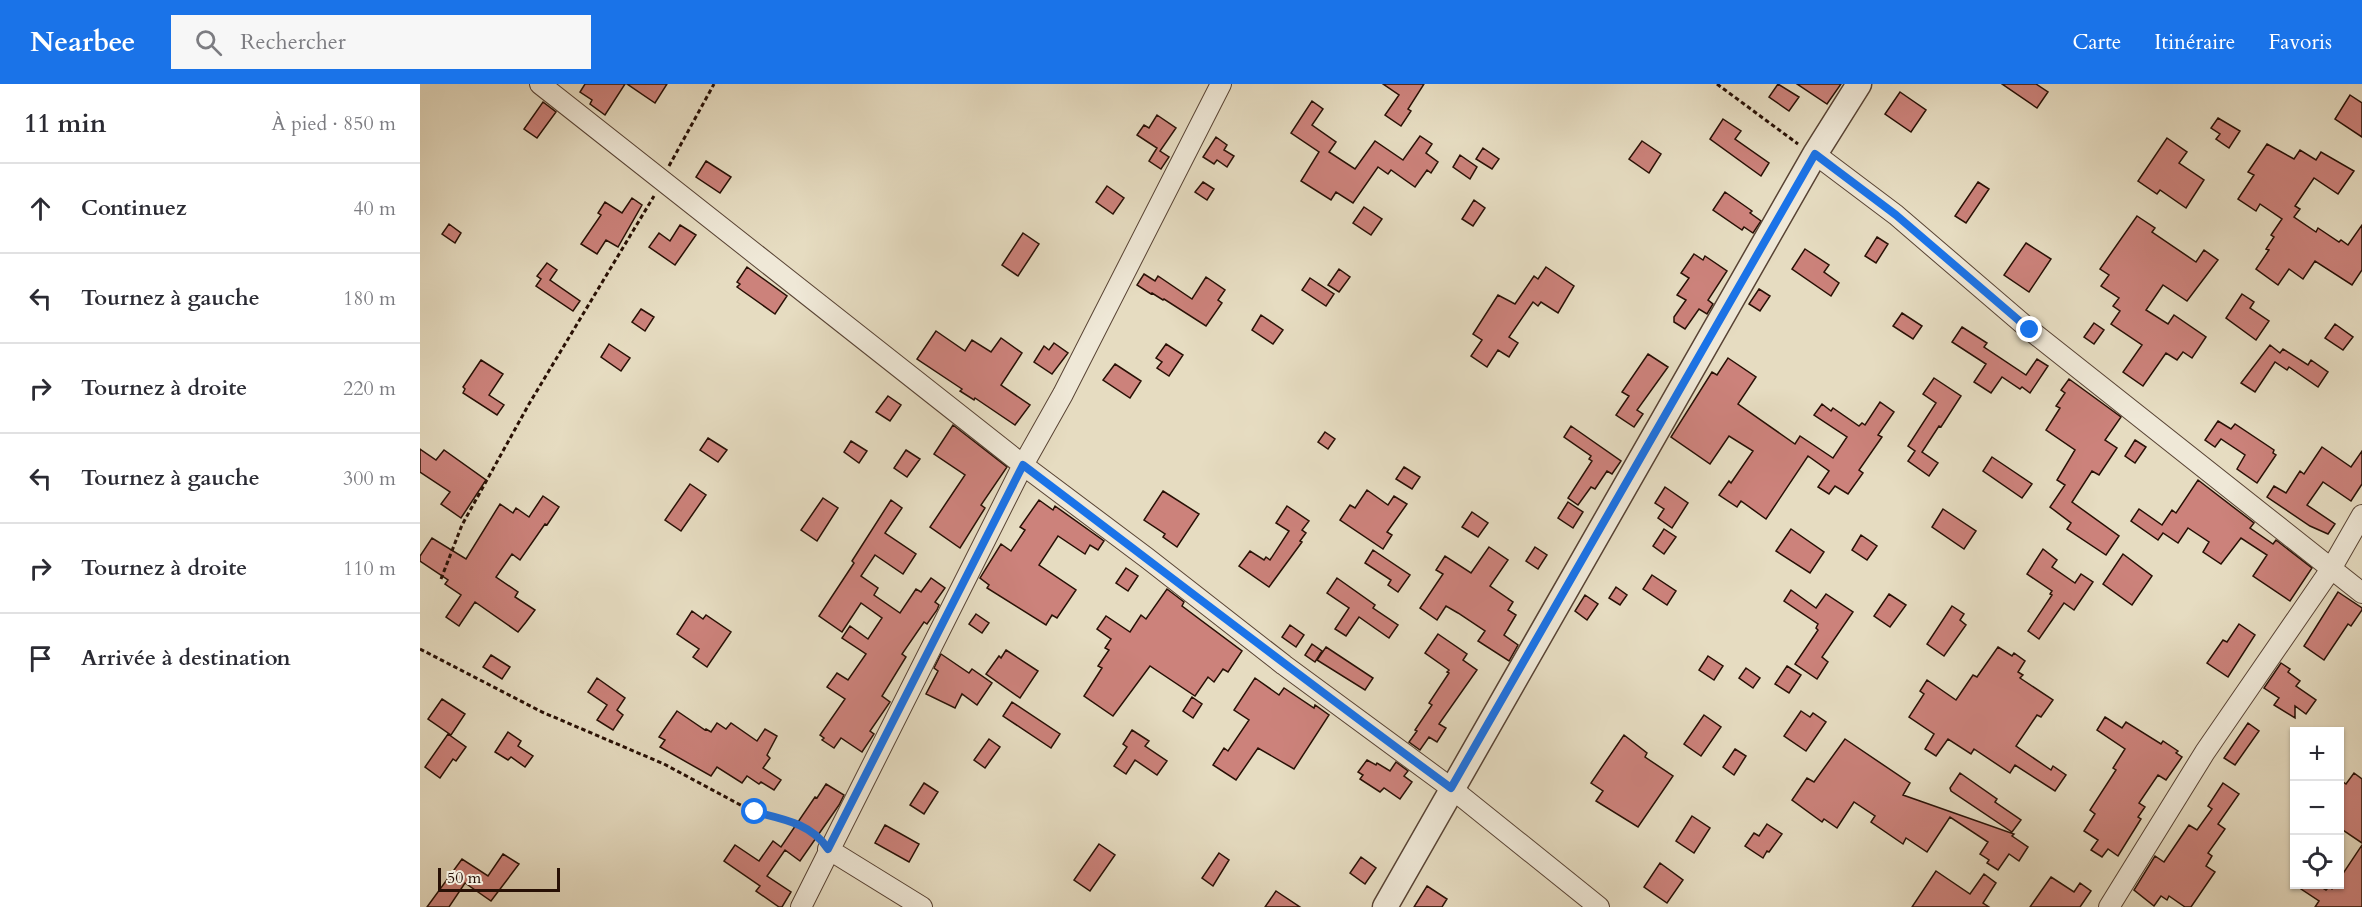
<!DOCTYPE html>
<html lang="fr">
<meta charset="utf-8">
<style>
:root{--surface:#fff;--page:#f7f7f7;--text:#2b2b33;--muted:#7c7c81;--line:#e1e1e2;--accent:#1a73e8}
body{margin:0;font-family:Cardo,serif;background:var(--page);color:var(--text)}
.controls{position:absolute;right:18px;bottom:18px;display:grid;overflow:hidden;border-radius:0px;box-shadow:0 2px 4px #0004}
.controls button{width:54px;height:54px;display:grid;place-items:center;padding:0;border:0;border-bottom:2px solid var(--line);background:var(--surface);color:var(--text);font:30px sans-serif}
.scale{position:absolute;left:18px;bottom:15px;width:122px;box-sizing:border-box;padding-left:6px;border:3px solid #281005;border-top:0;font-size:16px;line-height:21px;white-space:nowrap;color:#281005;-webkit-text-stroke:4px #efe8d7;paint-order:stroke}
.stop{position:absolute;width:18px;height:18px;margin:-14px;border:4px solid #1a73e8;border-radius:50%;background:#fff}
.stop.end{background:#1a73e8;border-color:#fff;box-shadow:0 2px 6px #0008}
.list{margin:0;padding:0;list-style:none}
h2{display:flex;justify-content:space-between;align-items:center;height:78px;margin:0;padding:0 24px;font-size:26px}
h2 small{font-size:20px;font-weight:400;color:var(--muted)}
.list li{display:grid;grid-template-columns:39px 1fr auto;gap:18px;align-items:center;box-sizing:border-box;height:90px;padding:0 24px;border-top:2px solid var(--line)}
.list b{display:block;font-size:22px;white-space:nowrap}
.list em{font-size:20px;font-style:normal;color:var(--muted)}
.icon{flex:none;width:33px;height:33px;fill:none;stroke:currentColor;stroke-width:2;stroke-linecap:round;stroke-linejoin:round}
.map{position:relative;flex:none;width:1942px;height:823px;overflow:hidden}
header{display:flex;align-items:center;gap:36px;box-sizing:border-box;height:84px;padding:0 30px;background:var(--accent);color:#fff}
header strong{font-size:28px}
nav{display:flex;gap:33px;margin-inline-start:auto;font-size:21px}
.search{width:420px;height:54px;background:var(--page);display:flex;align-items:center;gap:15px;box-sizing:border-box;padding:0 21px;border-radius:0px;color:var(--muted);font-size:22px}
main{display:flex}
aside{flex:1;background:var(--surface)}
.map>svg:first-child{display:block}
</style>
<header>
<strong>Nearbee</strong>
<div class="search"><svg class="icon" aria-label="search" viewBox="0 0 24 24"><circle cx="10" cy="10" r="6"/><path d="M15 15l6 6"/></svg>Rechercher</div>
<nav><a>Carte</a><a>Itinéraire</a><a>Favoris</a></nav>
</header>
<main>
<aside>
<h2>11 min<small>À pied · 850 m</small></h2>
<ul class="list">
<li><svg class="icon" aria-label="ahead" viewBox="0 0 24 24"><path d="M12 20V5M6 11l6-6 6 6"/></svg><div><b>Continuez</b></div><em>40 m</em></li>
<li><svg class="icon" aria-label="left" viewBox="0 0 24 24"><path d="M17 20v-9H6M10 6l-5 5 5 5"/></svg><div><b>Tournez à gauche</b></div><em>180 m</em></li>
<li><svg class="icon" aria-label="right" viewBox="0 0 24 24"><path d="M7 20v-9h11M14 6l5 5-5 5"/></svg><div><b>Tournez à droite</b></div><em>220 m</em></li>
<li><svg class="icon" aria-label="left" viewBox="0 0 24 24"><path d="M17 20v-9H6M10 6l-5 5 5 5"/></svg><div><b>Tournez à gauche</b></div><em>300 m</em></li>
<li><svg class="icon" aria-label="right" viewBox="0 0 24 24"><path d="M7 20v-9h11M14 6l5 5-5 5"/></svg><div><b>Tournez à droite</b></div><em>110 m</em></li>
<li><svg class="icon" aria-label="arrive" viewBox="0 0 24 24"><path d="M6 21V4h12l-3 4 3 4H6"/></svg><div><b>Arrivée à destination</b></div></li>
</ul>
</aside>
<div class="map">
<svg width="1942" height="823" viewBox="0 0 1942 823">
<rect width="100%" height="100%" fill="#e6dcc1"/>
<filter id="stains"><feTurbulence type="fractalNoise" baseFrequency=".00333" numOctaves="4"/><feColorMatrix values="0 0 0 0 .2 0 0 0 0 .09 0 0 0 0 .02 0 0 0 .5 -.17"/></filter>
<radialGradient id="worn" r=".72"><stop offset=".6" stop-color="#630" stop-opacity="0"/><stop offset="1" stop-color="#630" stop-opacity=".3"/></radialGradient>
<path fill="#cc827b" stroke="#281005" stroke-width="1.5" d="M165 0H205L185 31 170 20 172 16 160 8Z
M207 0H247L235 19Z
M963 0H1004L988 25 991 27 981 42 965 31 979 11Z
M1358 0 1379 13 1369 27 1349 13Z
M1377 0H1421L1407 20Z
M1582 0H1616L1628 8 1617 24Z
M1480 8 1506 26 1491 48 1465 30Z
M1930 11 1942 19V53L1915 35Z
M892 17 903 25 892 41 916 58 909 68 935 85 955 57 983 76 1000 52 1012 60 1006 69 1018 78 1011 89 1007 86 995 103 971 86 968 90 958 83 933 119 916 108 911 116 881 97 899 68 871 49Z
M123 18 136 28 117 54 104 45Z
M737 31 756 44 740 67 749 73 741 85 729 77 737 64 717 51 724 41 729 44Z
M1798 34 1820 47 1809 64 1796 55 1800 50 1791 44Z
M1303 35 1321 47 1315 55 1349 79 1341 92 1290 55Z
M796 53 807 61 804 66 814 72 807 83 797 76 794 80 783 73Z
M1747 54 1767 68 1759 79 1784 96 1766 124 1740 106 1737 110 1718 97Z
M1222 57 1241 70 1229 89 1209 75Z
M1847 60 1874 75 1880 66 1896 76 1901 68 1934 87 1918 110 1894 94 1875 122 1880 125 1874 133 1896 148 1898 144 1919 158 1921 156 1928 161 1942 141V186L1932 201 1895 177 1883 195 1869 185 1858 201 1836 185 1849 166 1846 165 1854 153 1851 151 1862 135 1840 120 1836 127 1818 115 1834 91 1828 88Z
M1063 64 1079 75 1072 85 1056 75Z
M1040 71 1057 83 1050 95 1033 83Z
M286 77 311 93 300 109 276 93Z
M783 98 794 105 787 116 775 108Z
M1558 98 1569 105 1546 139 1535 132Z
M687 102 704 114 693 130 676 118Z
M1305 108 1332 127 1330 129 1341 137 1333 149 1324 143 1322 146 1293 126Z
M212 114 222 121 198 163 186 156 177 170 161 160 181 131 178 129 185 118 202 129Z
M1054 116 1065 124 1053 142 1042 135Z
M944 123 962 135 951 151 933 139Z
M1717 132 1735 144 1732 148 1776 178 1784 166 1798 176 1767 217 1743 201 1726 226 1748 240 1754 231 1786 253 1772 274 1763 268 1757 276 1746 269 1723 302 1703 288 1722 261 1691 240 1700 227 1693 222 1699 214 1681 202 1689 191 1680 185Z
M29 140 41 149 35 159 22 150Z
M260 141 276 151 255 181 229 163 239 149 250 157Z
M603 149 619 160 598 192 582 181Z
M1457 153 1468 160 1456 179 1445 172Z
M1606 159 1631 175 1609 208 1584 191Z
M1385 165 1409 181 1404 188 1419 199 1411 212 1372 185Z
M1274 170 1283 176 1285 172 1307 187 1288 216 1293 220 1287 230 1279 225 1265 245 1254 238V233L1266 216 1257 211 1269 194 1261 189Z
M127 179 137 186 130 196 160 217 153 227 116 202 121 195 117 192Z
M327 183 367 212 355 230 317 203 320 200 317 198Z
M1126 183 1154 202 1138 229 1121 218 1118 222 1113 218 1089 253 1098 259 1089 273 1078 266 1067 283 1051 272 1062 256 1053 250 1078 211 1095 220 1114 192 1118 195Z
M919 185 930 193 919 208 908 201Z
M724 190 735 197 738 192 772 215 786 193 805 206 798 216 802 219 786 242 744 215 743 216 732 209 731 210 717 201Z
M890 194 914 210 906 222 882 206Z
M1339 205 1350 212 1340 227 1329 220Z
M1822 210 1834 218 1830 224 1849 237 1836 256 1806 234Z
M221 225 234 233 225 247 212 238Z
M1482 229 1502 242 1493 255 1473 242Z
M841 231 863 246 853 260 832 246Z
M1674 239 1684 246 1674 260 1664 253Z
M1915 240 1933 253 1923 266 1905 254Z
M1542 243 1567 259 1564 263 1606 291 1617 275 1628 282 1610 309 1602 303 1600 305 1582 293 1571 309 1554 298 1566 280 1532 258Z
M516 247 545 267 552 256 571 268 581 254 602 269 581 301 610 321 595 341 555 314 554 316 540 307 542 305 497 275Z
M634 259 648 269 632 290 614 278 624 262 629 266Z
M189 260 210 274 201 287 181 273Z
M746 260 763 271 749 292 737 284 742 278 736 274Z
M1850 261 1860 269 1863 265 1888 281 1891 276 1908 288 1898 303 1869 283 1867 286 1855 278 1835 308 1821 299Z
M1228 270 1248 283 1217 326 1223 330 1214 343 1196 331 1209 312 1202 308Z
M1308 274 1336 293 1318 320 1375 360 1380 352 1413 374 1427 353 1394 331 1402 320 1411 327 1413 324 1439 342 1442 339 1445 341 1460 318 1474 328 1458 351 1462 353 1439 386 1443 389 1428 410 1415 402 1409 410 1398 403 1409 387 1388 372 1346 435 1321 417 1317 423 1299 411 1309 397 1311 399 1333 367 1309 352 1290 380 1251 353 1292 288 1297 291Z
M61 276 83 290 69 311 84 321 77 331 43 309 45 305 43 303Z
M695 280 721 297 710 314 683 296Z
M1514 294 1541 312 1521 343 1519 342 1502 368 1518 379 1509 392 1488 377 1495 367 1488 362 1516 319 1503 310Z
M1649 295 1701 333 1685 356 1697 364 1679 391 1672 387 1652 418 1699 452 1686 471 1647 445 1651 439 1630 423 1645 401 1637 396 1655 366 1626 346 1640 324 1636 322 1645 309 1641 306Z
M468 312 481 321 470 337 456 328Z
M1798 337 1811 345 1815 340 1854 366 1853 369 1856 371 1837 399 1817 385 1825 371 1801 355 1795 363 1785 356Z
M533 341 587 383 561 421 565 424 540 464 510 443 545 391 514 370Z
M1151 342 1201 377 1192 390 1187 387 1175 405 1171 403 1158 421 1148 414 1172 377 1169 375 1171 372 1144 353Z
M905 348 915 355 908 365 898 358Z
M288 354 307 366 298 378 280 366Z
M1715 356 1726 363 1715 379 1705 372Z
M431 357 447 367 439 379 424 368Z
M1902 363 1931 383 1942 367V400L1931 417 1903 398 1887 421 1915 440 1908 450 1890 442 1847 413 1854 402 1866 409 1880 387 1884 390Z
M0 365 16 376 24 366 66 396 41 434 21 420 30 408 0 388Z
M486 366 500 375 487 393 474 384Z
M1572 373 1612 400 1602 414 1563 387Z
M984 383 1000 393 992 405 976 395Z
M1778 396 1834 439 1830 444 1853 460 1856 456 1892 484 1870 517 1833 492 1847 471 1821 454 1801 480 1783 468 1789 458 1768 444 1758 459 1743 449 1738 456 1711 437 1719 425 1742 441 1752 426 1756 429Z
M270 400 286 411 261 447 245 436Z
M1245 403 1268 419 1252 444 1238 434 1244 425 1235 419Z
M947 406 968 421 974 412 987 420 967 448 972 451 963 465 920 436 930 421 935 424Z
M743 407 779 430 757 463 743 453 745 450 724 436Z
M123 412 139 423 127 441 125 440 100 476 92 470 76 493 98 508 95 513 115 526 106 538 98 548 55 518 39 542 26 533 41 511 25 500 28 496 0 477V472L12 454 46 475 80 420 93 429 96 424 109 433Z
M403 414 418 424 397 457 381 446Z
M471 416 482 424 465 449 496 470 483 490 455 471 441 492 458 504 454 511 480 529 496 505 501 508 511 494 525 504 515 518 519 521 517 526 507 540 504 538 482 570 486 573 462 612 470 618 450 647 454 650 442 668 421 654 414 664 402 656 404 654 400 651 425 615 407 603 417 589 428 596 446 570 422 554 430 542 448 555 462 534 441 519 422 548 399 532 434 479 432 477Z
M619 416 633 426 635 422 684 457 678 466 670 461 665 470 638 452 619 481 656 506 637 534 632 531 626 541 567 504 569 501 560 494 581 460 591 467 605 446 600 443Z
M1148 418 1163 428 1153 444 1138 434Z
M867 422 889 437 882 446 886 449 880 457 882 458 849 503 819 482 830 467 844 476 846 473 850 476 869 447 856 439Z
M1523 425 1556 447 1544 465 1512 443Z
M1052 428 1068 439 1058 453 1042 443Z
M1244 445 1256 453 1244 470 1233 462Z
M1371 445 1404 468 1390 489 1356 467Z
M1441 451 1457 462 1447 476 1432 466Z
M1069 463 1088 476 1070 502 1093 518 1088 526 1096 531 1084 551 1098 561 1089 577 1058 557 1065 547 1038 529 1026 522 1017 536 1000 524 1023 490 1016 486 1025 472 1051 489Z
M1115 463 1127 471 1118 485 1106 477Z
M1623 465 1637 476 1632 483 1655 499 1661 490 1673 498 1654 526 1644 519 1619 555 1608 547 1632 511 1630 510 1632 507 1607 490Z
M953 466 990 491 978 508 968 501 971 496 945 479Z
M1703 470 1732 492 1712 521 1683 500Z
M706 484 718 492 708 507 696 499Z
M1232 491 1256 507 1247 521 1223 505Z
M917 494 955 521 953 524 978 541 969 554 939 533 926 552 915 545 929 524 907 509Z
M1196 503 1207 511 1200 521 1189 514Z
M747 505 764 518 762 522 822 567 808 588 803 585 794 598 788 593 775 612 730 582 693 632 664 612 682 584 678 582 689 566 685 564 691 555 677 545 686 532 710 548 721 531 726 535Z
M1371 506 1396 524 1406 510 1433 528 1402 573 1408 578 1397 595 1375 580 1398 546 1396 544 1398 540 1364 517Z
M1918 508 1942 524V526L1931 542 1928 540 1904 576 1884 562Z
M1469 510 1486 521 1470 543 1454 532Z
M1165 511 1178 520 1167 536 1155 527Z
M1532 522 1544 530 1540 536 1546 541 1524 572 1507 560Z
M272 527 283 535 286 531 311 548 287 583 273 573 279 565 257 550Z
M556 530 569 539 562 549 549 540Z
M1819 540 1835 551 1808 593 1787 579 1803 556 1807 558Z
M870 541 884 551 876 563 862 553Z
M1018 550 1047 570 1043 576 1057 586 1019 640 1026 644 1017 658 1009 653 1000 666 989 658 997 647 995 646 1012 621 1009 619 1029 589 1027 588 1029 586 1005 569Z
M892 560 902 567 895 578 885 571Z
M906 563 953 594 945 606 897 576Z
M1578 563 1592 572 1594 569 1605 577 1598 588 1603 591 1600 594 1633 616 1621 633 1617 631 1596 662 1631 686 1633 682 1646 691 1635 707 1595 681 1590 689 1554 665 1551 670 1528 655 1516 672 1505 665 1514 650 1489 633 1504 610 1500 607 1507 596 1536 616 1553 591 1557 593Z
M586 566 618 587 600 614 566 590 579 572 581 574Z
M521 570 549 589 552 585 572 599 557 621 542 610 535 624 506 610 518 587 514 584Z
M71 571 90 583 82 595 63 583Z
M1288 572 1303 582 1294 596 1279 586Z
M1861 579 1870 585 1868 588 1880 597 1876 602 1896 616 1886 630 1875 622V634L1854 621 1859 614 1844 604Z
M1367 582 1381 591 1369 609 1355 600Z
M1326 584 1340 594 1333 604 1319 594Z
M177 594 205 614 197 626 203 631 193 646 177 636 187 621 168 608Z
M835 594 859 611 864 604 894 624 895 621 909 631 874 685 838 664 816 696 793 681 804 664 808 667 829 636 814 626Z
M772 613 782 620 773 634 763 627Z
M22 615 45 630 31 651 8 635Z
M592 618 640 650 631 664 583 632Z
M257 627 285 646 286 645 291 648 297 639 306 645 311 639 337 657 345 645 357 652 347 671 350 674 343 684 361 696 354 706 341 698 339 700 327 692 322 699 297 683 291 692 240 663 245 656 239 653Z
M1381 627 1390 633 1393 629 1406 638 1386 667 1364 652Z
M1284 631 1301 643 1281 672 1264 660Z
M1685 633 1702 644 1706 638 1741 660 1743 657 1758 667 1756 669 1762 673 1746 696 1738 691 1719 719 1725 723 1718 733 1721 735 1698 772 1688 765 1682 773 1671 766 1678 756 1664 747 1675 730 1670 726 1696 686 1693 684 1705 665 1677 646Z
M1828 639 1839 647 1815 681 1804 674Z
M712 646 729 657 725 662 747 677 737 691 715 676 706 690 694 682 707 663 703 660Z
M88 648 101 657 98 662 113 672 105 683 91 673 88 676 75 668Z
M28 650 46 663 36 677 33 675 20 694 5 683Z
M1204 651 1227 669 1225 673 1253 692 1218 743 1176 717 1183 707 1171 699Z
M569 655 580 663 565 684 554 676Z
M1425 655 1490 699 1483 711 1594 750 1592 752 1608 763 1599 777 1589 770 1578 786 1567 779 1569 776 1560 770 1568 758 1530 733 1507 768 1486 754 1483 760 1451 738 1455 732 1434 718 1417 744 1404 735 1402 738 1372 716 1387 694 1394 698Z
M1315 665 1326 672 1314 691 1303 683Z
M947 676 956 681 957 679 970 687 976 678 988 687 984 692 992 698 980 715 964 704 960 708 940 695 943 691 938 688Z
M1540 689 1577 715 1575 718 1601 736 1592 748 1531 707 1530 704Z
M1934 689 1942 695V759L1920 744V696L1926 700Z
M504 699 518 708 504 730 490 721Z
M1803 699 1819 710 1798 740 1805 745 1788 769 1792 772 1786 782 1795 788 1771 823H1765L1749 812 1747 816 1741 812 1734 822 1714 806 1735 772 1744 778 1769 741 1777 746 1792 725 1788 722Z
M406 700 424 711 419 721 380 777 365 766 347 792 371 808 362 823H359L336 807 340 802 304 777 315 761 339 777 353 757 361 763 395 713 397 714Z
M1272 732 1290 744 1274 769 1256 757Z
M1347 740 1362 750 1349 768 1347 767 1343 774 1325 762 1334 749 1339 752Z
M465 741 499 760 489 778 455 759Z
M679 760 695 771 670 807 654 796Z
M1942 761V823H1895L1899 817 1875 801H1898L1906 806 1909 803 1912 805 1915 801H1920V794Z
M799 769 809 776 793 802 782 794Z
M83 770 99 780 71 817 45 799 29 823H7L42 775 68 792Z
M941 773 956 784 945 800 930 789Z
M1240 779 1263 796 1247 819 1224 803Z
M1516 787 1550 810 1564 790 1576 799 1563 819 1569 823H1492Z
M1631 793 1654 808 1660 799 1671 807 1660 823H1610Z
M1007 802 1027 815 1022 823H994Z
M856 807 880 823H845Z"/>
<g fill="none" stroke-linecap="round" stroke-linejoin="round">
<g stroke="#584334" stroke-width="22">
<path id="minor" d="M120 0 603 381 727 474 864 581 1031 704 1179 823
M1395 70 1476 131 1610 246 1942 509
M408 765 502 823
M381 823 603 381 643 310 801 0
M1689 823 1785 668 1911 485 1942 431"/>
</g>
<g stroke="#584334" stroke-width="27">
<path id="tertiary" d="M965 823 1395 70 1439 0"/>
</g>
<path stroke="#281005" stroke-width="3" stroke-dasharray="4.5 3" stroke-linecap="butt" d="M1297 0 1378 60
M249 82 294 0
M21 495 42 441 109 320 234 112
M0 565 122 628 244 680 328 725 376 739 398 752"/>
<use href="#minor" stroke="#efe8d7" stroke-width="20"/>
<use href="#tertiary" stroke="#efe8d7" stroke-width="24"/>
</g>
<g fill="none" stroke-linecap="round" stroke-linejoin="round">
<path stroke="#1a73e8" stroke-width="8" d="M335 728C363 735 392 740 408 765L603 381C746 489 887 598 1031 704L1395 70 1476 131 1610 246"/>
</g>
<rect width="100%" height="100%" filter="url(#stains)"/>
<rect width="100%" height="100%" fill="url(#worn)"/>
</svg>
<div class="controls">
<button>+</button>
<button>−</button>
<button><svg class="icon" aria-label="locate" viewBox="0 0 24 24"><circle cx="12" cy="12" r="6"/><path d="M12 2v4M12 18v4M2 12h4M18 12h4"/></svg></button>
</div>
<div class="scale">50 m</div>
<div class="stop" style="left:335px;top:728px"></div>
<div class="stop end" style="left:1610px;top:246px"></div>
</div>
</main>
